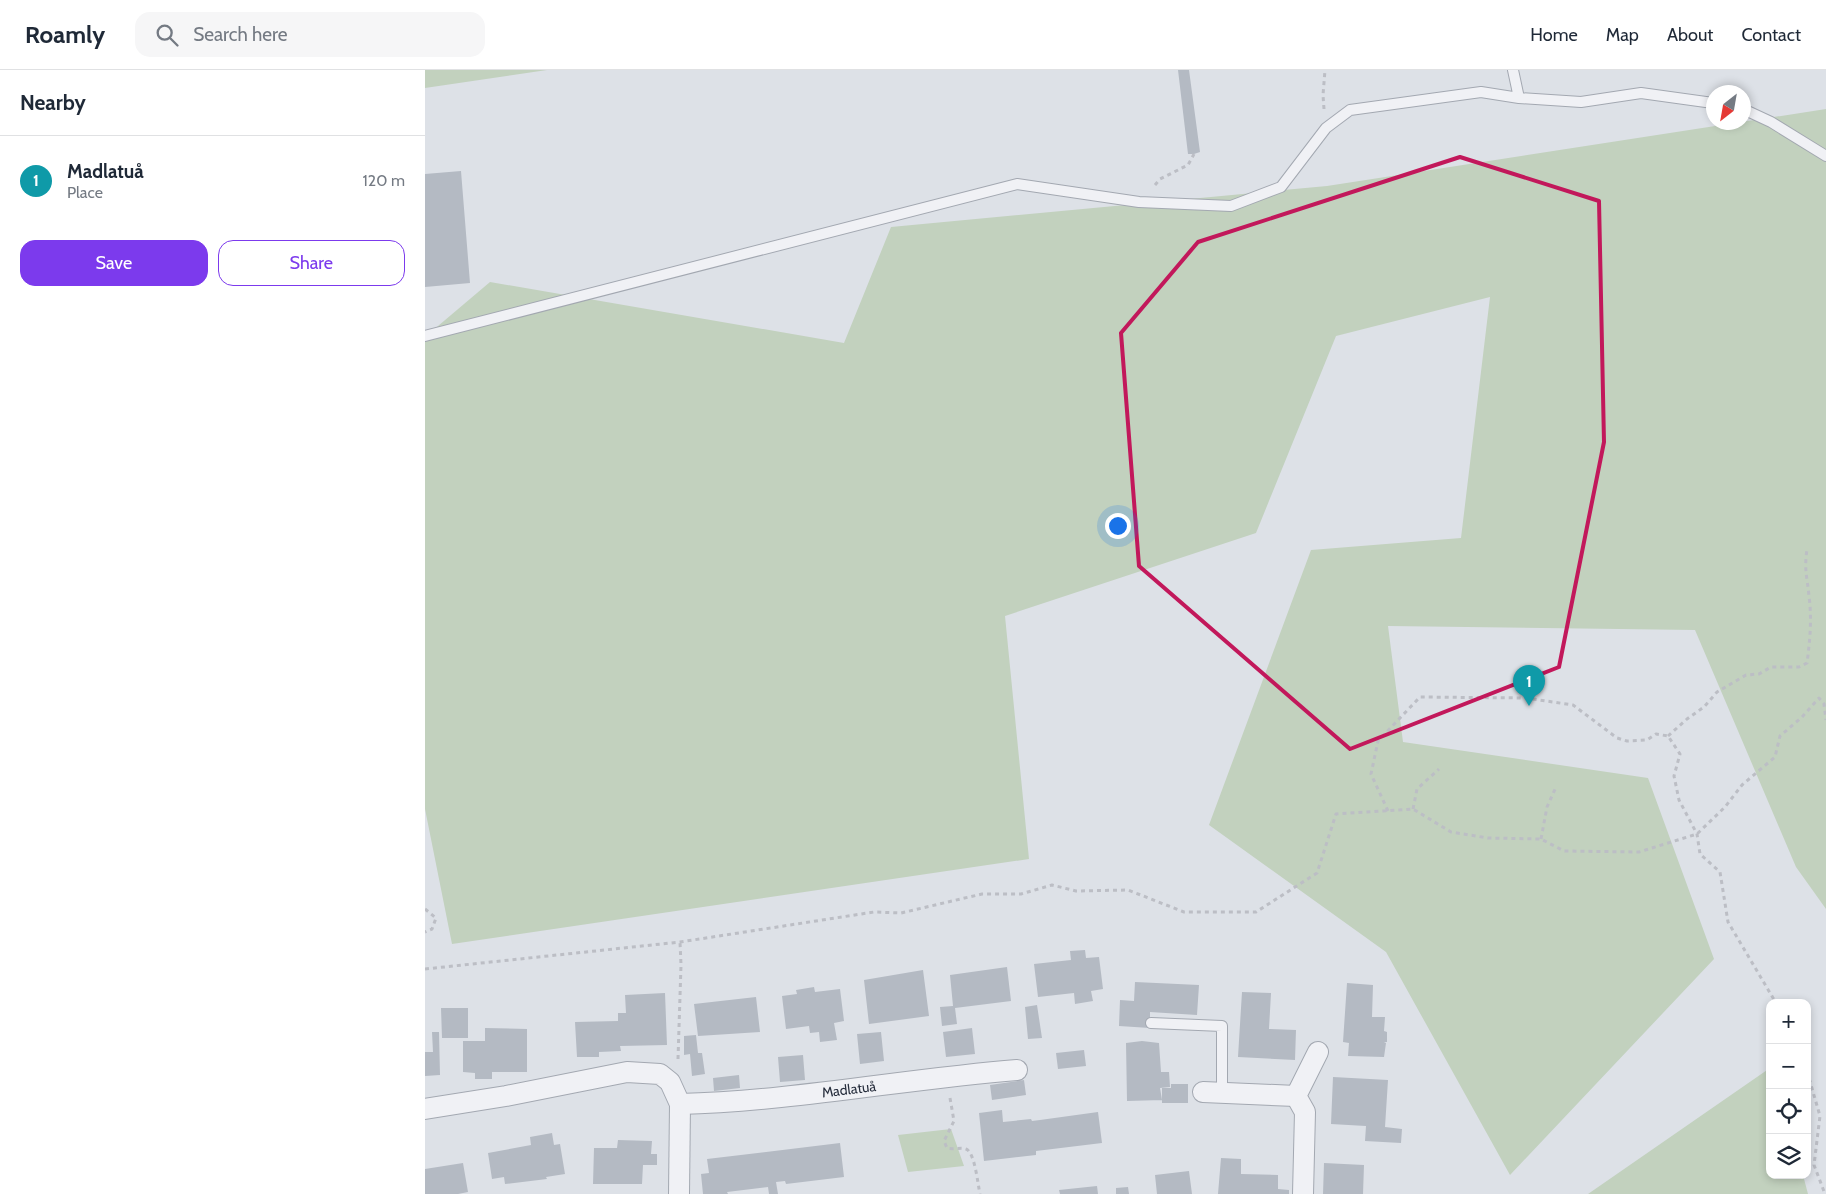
<!DOCTYPE html>
<meta charset="utf-8">
<style>
:root{--surface:#fff;--page:#f6f6f7;--text:#1f2937;--muted:#747a83;--line:#e0e1e3;--accent:#7c3aed}
body{margin:0;font-family:Cabin,sans-serif;background:var(--page);color:var(--text)}
.controls{position:absolute;right:15px;bottom:15px;display:grid;overflow:hidden;border-radius:10px;box-shadow:0 2px 8px #0003}
.controls button{width:45px;height:45px;display:grid;place-items:center;padding:0;border:0;border-bottom:1px solid var(--line);background:var(--surface);color:var(--text);font:25px sans-serif}
.compass{position:absolute;left:1281px;top:15px;width:45px;height:45px;border-radius:50%;background:var(--surface);box-shadow:0 2px 8px #0003;rotate:211deg}
.you{position:absolute;left:692px;top:455px;width:18px;height:18px;margin:-12px;border:4px solid #fff;border-radius:50%;background:#1a73e8;box-shadow:0 0 0 8px #1a73e833}
.badge{display:grid;place-items:center;width:32px;height:32px;border-radius:50%;background:var(--accent);color:#fff;font-size:16px;font-weight:700}
.pin{position:absolute;translate:-50% -41px;filter:drop-shadow(0 1px 2px #0008)}
.pin::after{content:'';position:absolute;top:26px;width:18px;height:15px;background:inherit;clip-path:polygon(0 0,100% 0,50% 100%)}
.list{margin:0;padding:0;list-style:none}
h2{display:flex;justify-content:space-between;align-items:center;height:65px;margin:0;padding:0 20px;font-size:21px}
h2 small{font-size:16px;font-weight:400;color:var(--muted)}
.list li{display:grid;grid-template-columns:32px 1fr auto;gap:15px;align-items:center;box-sizing:border-box;height:90px;padding:0 20px;border-top:1px solid var(--line)}
.list b{display:block;font-size:19px;white-space:nowrap}
.list p{margin:0;font-size:16px;white-space:nowrap;color:var(--muted)}
.list em{font-size:16px;font-style:normal;color:var(--muted)}
.actions{display:flex;gap:10px;padding:15px 20px}
.actions a{flex:1;padding:11px 0;border:1px solid var(--accent);border-radius:15px;text-align:center;font-size:18px;color:var(--accent)}
.actions .main{background:var(--accent);color:#fff}
.icon{flex:none;width:28px;height:28px;fill:none;stroke:currentColor;stroke-width:2;stroke-linecap:round;stroke-linejoin:round}
.map{position:relative;flex:none;width:1401px;height:1124px;overflow:hidden}
header{display:flex;align-items:center;gap:30px;box-sizing:border-box;height:70px;padding:0 25px;background:var(--surface);border-bottom:1px solid var(--line)}
header strong{font-size:24px}
nav{display:flex;gap:28px;margin-inline-start:auto;font-size:18px}
.search{width:350px;height:45px;background:var(--page);display:flex;align-items:center;gap:12px;box-sizing:border-box;padding:0 18px;border-radius:15px;color:var(--muted);font-size:19px}
main{display:flex}
aside{flex:1;background:var(--surface)}
.map>svg:first-child{display:block}
</style>
<header>
<strong>Roamly</strong>
<div class="search"><svg class="icon" aria-label="search" viewBox="0 0 24 24"><circle cx="10" cy="10" r="6"/><path d="M15 15l6 6"/></svg>Search here</div>
<nav><a>Home</a><a>Map</a><a>About</a><a>Contact</a></nav>
</header>
<main>
<aside>
<h2>Nearby<small></small></h2>
<ul class="list">
<li><span class="badge" style="background:#0f9aa8">1</span><div><b>Madlatuå</b><p>Place</p></div><em>120 m</em></li>
</ul>
<div class="actions"><a class="main">Save</a><a>Share</a></div>
</aside>
<div class="map">
<svg width="1401" height="1124" viewBox="0 0 1401 1124">
<rect width="100%" height="100%" fill="#dde1e7"/>
<path fill="#c2d1be" d="M0 0H122L0 18Z
M1401 39V839L1371 797 1270 560 963 556 978 672 1223 708 1289 889 1085 1105 961 882 784 755 886 480 1036 468 1065 227 911 266 831 463 580 546 604 789 27 874 0 739V267L65 212 419 273 466 157 902 116Z
M1345 998V1105H1378L1383 1124H1163Z
M526 1059 539 1096 483 1102 473 1065Z"/>
<path fill="#b4bac3" d="M753 0H764L775 82 769 84H763Z
M36 101 45 213 0 217V104Z
M660 880 661 888 674 887 678 919 666 921 668 931 650 934 649 923 613 927 609 894 646 890 645 881Z
M582 897 586 931 530 938 532 954 517 956 515 937 528 936 525 905Z
M498 900 504 946 444 954 439 910Z
M710 912 774 915 772 945 725 942V958L694 956 695 930 709 931Z
M922 913 948 915 947 947H960L959 961 962 962V972H959L961 973 959 987 923 986 924 973 918 972Z
M389 917 390 922 415 919 419 951 409 953 412 970 395 972 394 962 385 963 384 956 361 959 357 926 372 924 371 920Z
M817 922 846 923 844 959 871 960 870 990 813 987Z
M240 923 242 975 195 976 196 981 174 982V987H152L150 952 193 951V943H201L200 925Z
M331 927 335 962 273 966 269 934Z
M612 935 617 968 603 969 600 937Z
M16 938H43V968H17Z
M60 958 102 959V1002H67V1009H50V1003L38 1002V971H60Z
M547 958 550 984 521 987 518 962Z
M7 962H14L15 1005 0 1006V982H8Z
M456 962 459 991 435 994 432 964Z
M271 965 273 983H277L280 1004 267 1006 265 984 259 985V966Z
M717 971 734 973 736 1002H744L745 1017 735 1018 737 1030 702 1031 701 973Z
M659 980 661 996 633 999 631 983Z
M378 985 380 1010 355 1012 353 987Z
M314 1005 315 1018 289 1021 288 1008Z
M908 1007 963 1010 960 1057 977 1059 976 1073 940 1071 941 1056 906 1054Z
M599 1010 601 1025 567 1030 565 1015Z
M746 1014H763V1033H737V1018H746Z
M577 1040 578 1052 606 1049 607 1051 615 1050 673 1042 677 1073 611 1081V1085L559 1091 554 1043Z
M127 1063 129 1075 135 1074 140 1104 121 1107 122 1109 80 1114 79 1107 67 1109 63 1083 106 1075 105 1067Z
M193 1070 227 1071 226 1084H232V1095H218L217 1114H168L169 1078H192Z
M415 1073 419 1107 361 1114 360 1111 351 1112 353 1124H344L343 1117 302 1122 303 1124H278L276 1104 284 1103 282 1089Z
M796 1088 816 1089V1104L853 1105V1119L864 1120V1124H793Z
M38 1093 43 1122 33 1124H0V1099Z
M899 1093 939 1095 938 1124H898Z
M764 1101 767 1124H732L730 1105Z
M672 1116 673 1124H635L634 1120Z
M703 1117 704 1124H691V1118Z"/>
<g fill="none" stroke-linecap="round" stroke-linejoin="round">
<g stroke="#a3a8b1" stroke-width="12">
<path id="lane" d="M1088 0 1094 28
M1318 39 1346 52 1401 86
M0 266 592 114 714 132 806 136 856 117 901 58 925 40 1056 22 1094 28 1156 32 1216 23 1288 33
M726 953 797 956V1023"/>
</g>
<g stroke="#a3a8b1" stroke-width="22">
<g id="street">
<path d="M778 1022 871 1026"/>
<path id="s1" d="M0 1039 81 1026 202 1002 235 1004 245 1012 255 1034C368 1031 480 1009 592 1000"/>
<path d="M254 1124 255 1034"/>
<path d="M878 1124 880 1042 871 1026 893 982"/>
</g>
</g>
<path stroke="#bcbec5" stroke-width="3" stroke-dasharray="4 4" stroke-linecap="butt" d="M899 39 898 25 900 0
M730 115 735 109 763 95 769 84
M1243 666 1262 649 1279 637 1292 622 1321 605 1334 604 1346 597H1374L1382 593C1385 570 1387 549 1384 526 1382 505 1379 501 1382 479
M988 739 992 719 1014 699
M963 741 946 704 953 671 995 627 1101 628 1148 635 1192 668 1202 671 1222 670 1231 664 1243 666 1255 684 1249 706 1254 730 1272 764 1275 784 1295 802 1303 852 1351 933
M1116 769 1122 737 1131 717
M0 839 11 848 7 859 0 862
M0 899 255 872 449 842 476 843 557 824H596L627 815 651 821 703 820 759 842H831L892 803 911 744 988 739 1026 762 1063 768 1116 769 1139 781 1214 782 1272 764 1300 737 1317 715 1350 687 1355 666 1377 647 1394 628 1399 634 1401 650
M253 989 256 895 255 872
M1382 1001 1395 1046 1389 1095 1400 1124
M525 1028 529 1051 519 1071 522 1078C528 1080 536 1077 541 1079 550 1082 553 1116 555 1124"/>
<use href="#lane" stroke="#f0f1f5" stroke-width="10"/>
<use href="#street" stroke="#f0f1f5" stroke-width="20"/>
</g>
<path fill="none" stroke="#c2185b" stroke-width="4" stroke-linejoin="round" d="M1035 87 1174 131 1179 372 1134 597 925 679 714 496 696 263 773 172Z"/>
<g text-anchor="middle" dominant-baseline="central" stroke-width="4" stroke-linejoin="round" paint-order="stroke">
<g font-size="14" fill="#272e3d" stroke="#ecf0f5">
<text stroke="none"><textPath href="#s1" startOffset="445">Madlatuå</textPath></text>
</g>
</g>
</svg>
<div class="controls">
<button>+</button>
<button>−</button>
<button><svg class="icon" aria-label="locate" viewBox="0 0 24 24"><circle cx="12" cy="12" r="6"/><path d="M12 2v4M12 18v4M2 12h4M18 12h4"/></svg></button>
<button><svg class="icon" aria-label="layers" viewBox="0 0 24 24"><path d="M12 4l9 5-9 5-9-5zM3 14l9 5 9-5"/></svg></button>
</div>
<svg class="compass" viewBox="-18 -18 36 36"><path d="M0-13l5 13h-10z" fill="#e53935"/><path d="M0 13l5-13h-10z" fill="#747a83"/></svg>
<div class="you"></div>
<div class="pin badge" style="left:1104px;top:636px;background:#0f9aa8">1</div>
</div>
</main>
